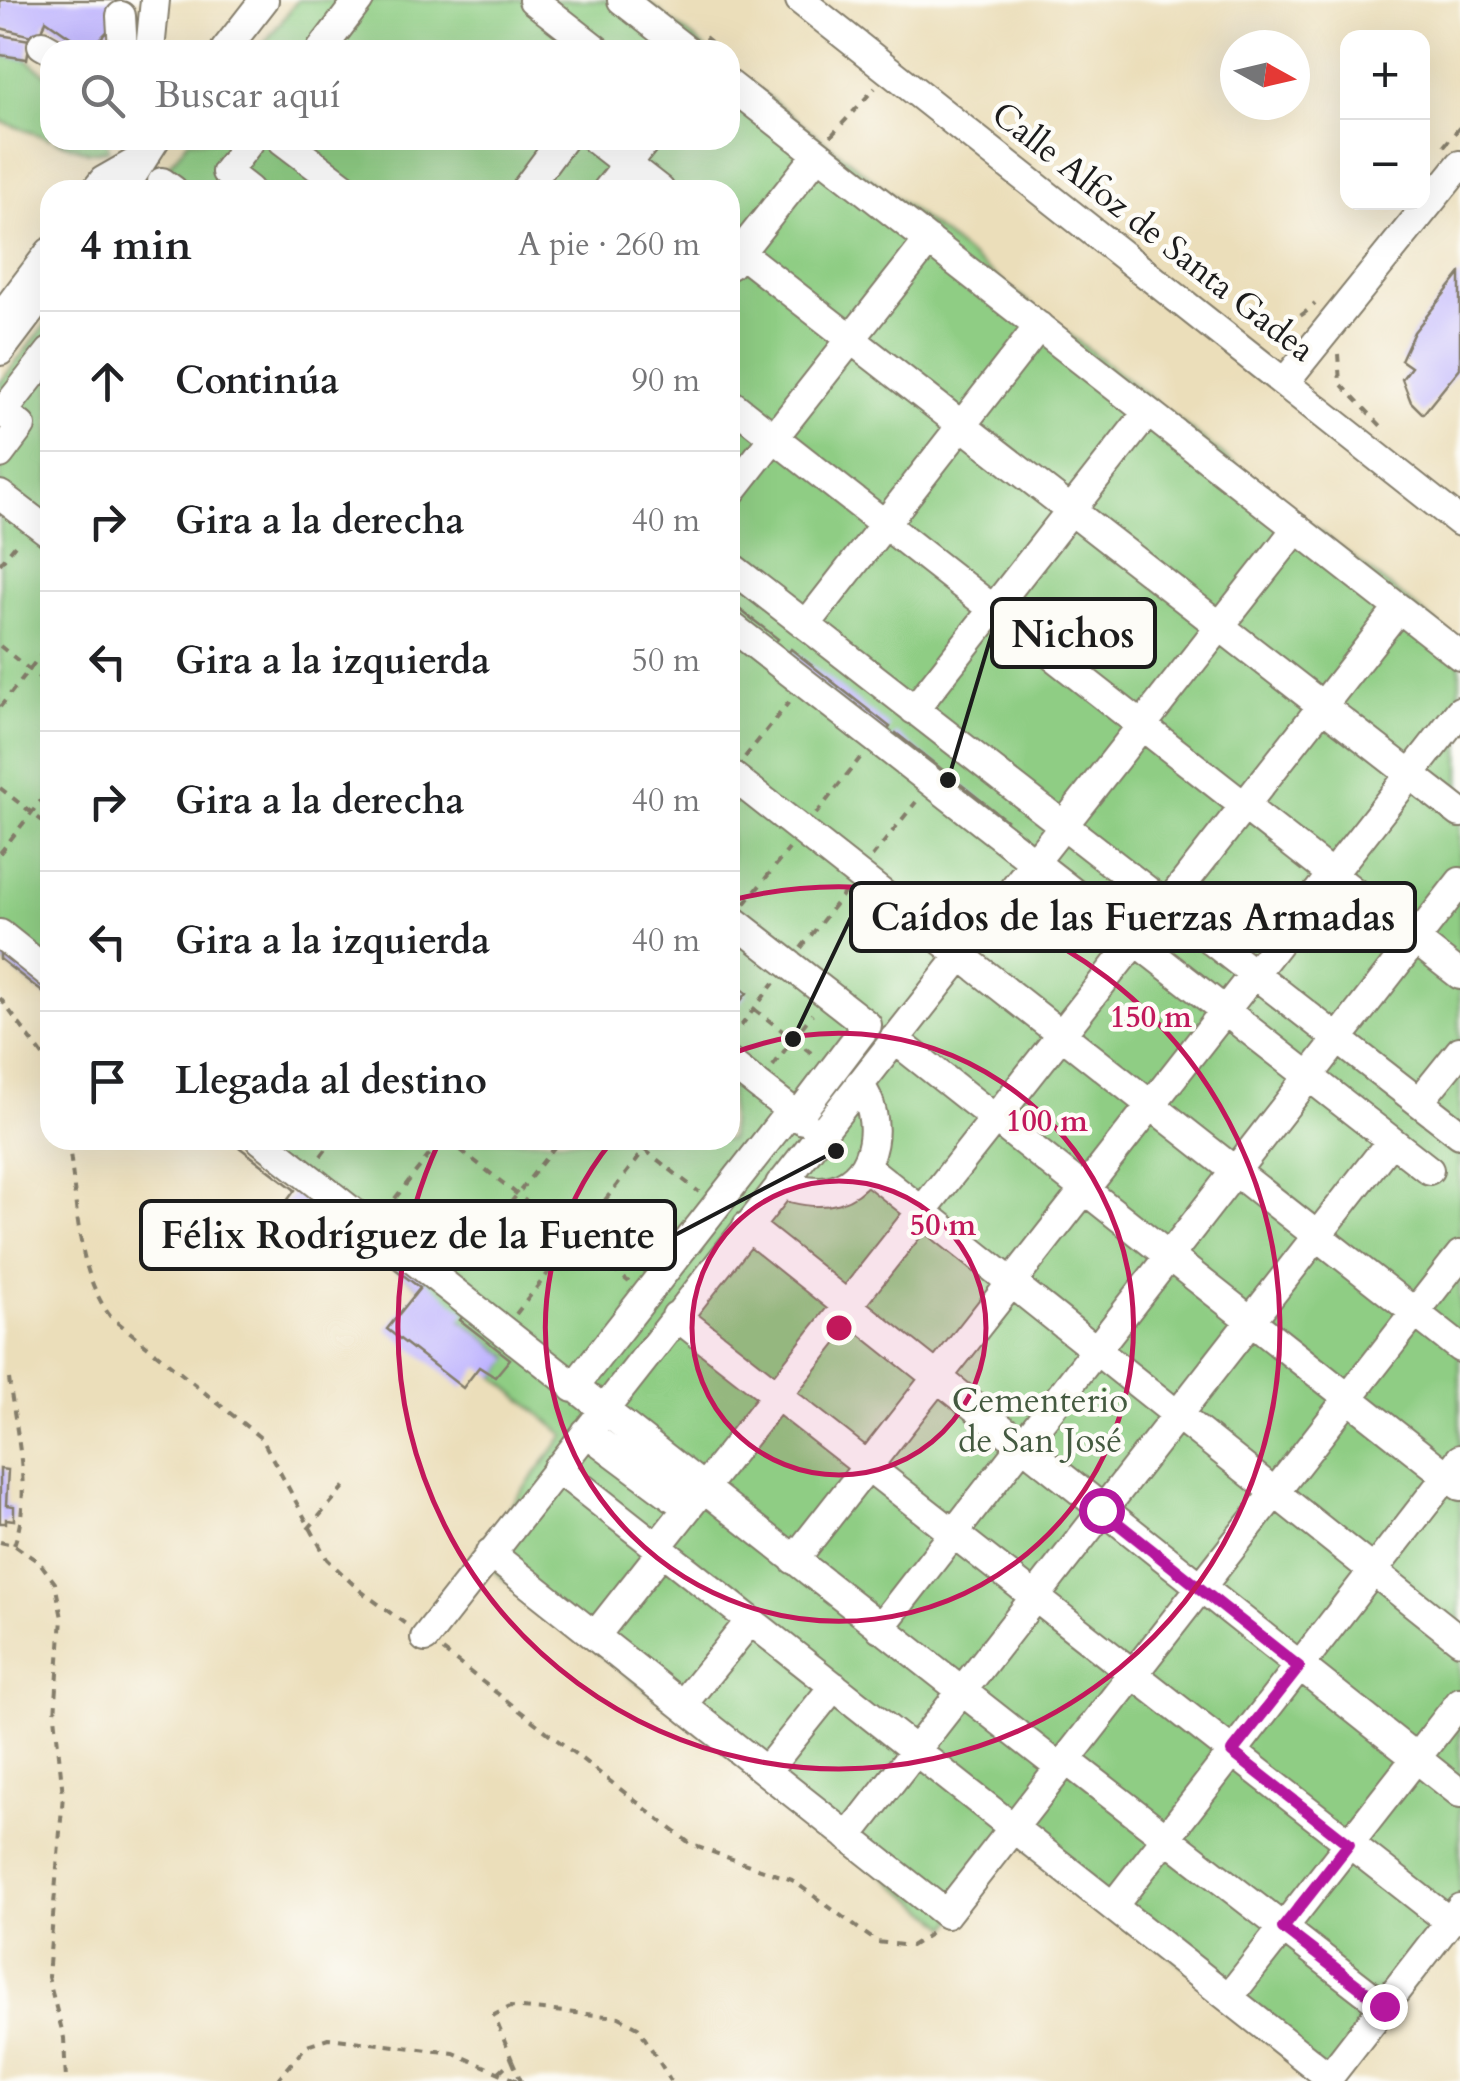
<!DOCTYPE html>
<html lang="es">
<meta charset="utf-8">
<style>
:root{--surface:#fff;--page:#f2f2f2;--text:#202124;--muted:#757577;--line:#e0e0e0}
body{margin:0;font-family:Cardo,serif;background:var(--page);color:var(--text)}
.controls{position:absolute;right:30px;top:30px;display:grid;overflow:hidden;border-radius:20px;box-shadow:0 10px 40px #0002}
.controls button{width:90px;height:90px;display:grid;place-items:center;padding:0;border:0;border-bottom:2px solid var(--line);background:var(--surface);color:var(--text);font:50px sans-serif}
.compass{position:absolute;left:1220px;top:30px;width:90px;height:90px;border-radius:50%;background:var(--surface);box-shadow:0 10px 40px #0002;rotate:98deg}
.stop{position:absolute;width:30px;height:30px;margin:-22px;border:8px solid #b5179e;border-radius:50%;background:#fff}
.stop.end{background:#b5179e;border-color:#fff;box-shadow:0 2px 10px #0008}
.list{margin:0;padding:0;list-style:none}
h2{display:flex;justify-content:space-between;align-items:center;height:130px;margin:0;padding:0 40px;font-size:42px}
h2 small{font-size:32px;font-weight:400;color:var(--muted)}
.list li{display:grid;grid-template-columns:65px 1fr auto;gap:30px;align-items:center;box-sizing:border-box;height:140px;padding:0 40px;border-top:2px solid var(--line)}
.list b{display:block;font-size:38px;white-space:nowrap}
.list em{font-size:32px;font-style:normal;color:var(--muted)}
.icon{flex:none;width:55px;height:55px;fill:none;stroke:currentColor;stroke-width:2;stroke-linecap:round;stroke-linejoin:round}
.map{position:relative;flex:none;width:1460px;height:2081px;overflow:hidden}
.search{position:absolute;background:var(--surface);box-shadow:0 10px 40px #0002;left:40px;top:40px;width:700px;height:110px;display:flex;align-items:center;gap:25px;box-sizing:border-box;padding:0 35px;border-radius:30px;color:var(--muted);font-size:38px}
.panel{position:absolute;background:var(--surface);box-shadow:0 10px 40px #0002;left:40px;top:180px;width:700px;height:970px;border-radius:30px}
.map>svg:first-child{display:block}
</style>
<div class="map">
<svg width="1460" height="2081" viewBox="0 0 1460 2081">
<rect width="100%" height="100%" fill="#fdfcf7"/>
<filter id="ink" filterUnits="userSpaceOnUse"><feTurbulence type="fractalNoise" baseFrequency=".01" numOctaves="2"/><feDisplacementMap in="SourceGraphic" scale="20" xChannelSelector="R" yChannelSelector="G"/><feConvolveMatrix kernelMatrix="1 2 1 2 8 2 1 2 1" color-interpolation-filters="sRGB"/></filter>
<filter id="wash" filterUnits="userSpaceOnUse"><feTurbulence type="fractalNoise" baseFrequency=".0048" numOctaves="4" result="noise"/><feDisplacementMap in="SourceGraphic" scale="40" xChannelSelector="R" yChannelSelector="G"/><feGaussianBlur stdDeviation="2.25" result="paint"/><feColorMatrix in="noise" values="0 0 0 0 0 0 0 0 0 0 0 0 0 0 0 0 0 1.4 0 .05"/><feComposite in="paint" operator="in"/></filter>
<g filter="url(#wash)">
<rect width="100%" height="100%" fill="#ebdeba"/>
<path fill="#8fcd84" stroke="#567450" stroke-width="2.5" d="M298 0H645L708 50H259Z
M0 55 27 59 50 78V139L0 121Z
M730 67 1460 642V1923L1339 2081 1015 1840 949 1927 473 1555 565 1435 495 1377 510 1358 231 1140H730V190H150L189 140H730Z
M53 140H106L109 150 88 152Z
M50 319V998L0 959V383Z"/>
<g id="blocks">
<path fill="#beb3fe" d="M0 0H116L127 11 89 50 46 20 40 38 0 28Z
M0 35 30 40 27 59 0 55Z
M1460 274V368L1423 414 1411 402 1402 379 1411 367 1401 360 1414 332Z
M730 602 778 639 772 647 730 615Z
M791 649 890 727 884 735 785 657Z
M896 733 1006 820 1000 827 891 740Z
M0 948 50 983V998L0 959Z
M730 980 747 993 730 1014Z
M245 1140 351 1218 316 1261 270 1224 295 1190 239 1147Z
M362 1229 466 1312 460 1320 510 1359 495 1377 479 1367 463 1388 387 1329 420 1288 355 1238Z
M0 1469 8 1470 6 1505 14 1506V1520L6 1519V1523H0Z"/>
</g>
</g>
<g filter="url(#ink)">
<use href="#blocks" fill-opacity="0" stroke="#847d6b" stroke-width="2.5"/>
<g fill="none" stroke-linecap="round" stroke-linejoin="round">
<g stroke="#847d6b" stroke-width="32">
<path id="minor" d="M533 0 597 50
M622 0 686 50
M800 0 1460 522
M121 16 123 50
M42 45 51 50
M150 50 155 0
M225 50 264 0
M321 50 359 0
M730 85 1460 656
M282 140 348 190
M596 140 660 190
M162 182 173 190
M96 190 103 181 138 161
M123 190 155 140
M249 190 226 172 251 140
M525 190 562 140
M607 190 646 140
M730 245 1460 813
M730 265 818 154
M0 318 50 252
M0 351 50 285
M1284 383 1460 165
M730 403 1460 975
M0 454 21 426 3 412 50 352
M730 493 929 240
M0 495 50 533
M730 566 1460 1134
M730 625 1429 1170
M806 625 1039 326
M914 710 1148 412
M730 774 1460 1348
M1166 906 1399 608
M730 918 867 1025 798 1116
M0 934 50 974
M894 1039 1460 1486
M730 1063 803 1120
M1419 1102 1460 1051
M261 1140 1060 1768
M865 1166 1460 1640
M780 1184C797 1189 817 1194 835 1189 878 1175 884 1117 859 1084
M747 1226 1460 1793
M676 1316 1450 1922
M573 1388 791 1110
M586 1432 688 1508
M557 1468 1329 2077 1460 1908
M657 1547 1135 941
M490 1553 946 1914 1460 1255
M794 1560 1460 711
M880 1628 1460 882
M595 1636 662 1551
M425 1638 1297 528
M682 1705 750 1621
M1066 1760 1384 2006
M766 1771 834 1686
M848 1837 1391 1141
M1113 1906 1460 1459
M1229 1997 1460 1702"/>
</g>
<path stroke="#847d6b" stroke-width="4" stroke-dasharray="8 8" stroke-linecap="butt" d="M705 37 721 50
M831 136 875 88
M1444 146 1460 127
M1240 316C1272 330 1289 328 1315 304
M1338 354 1340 383 1386 431
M0 564 19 540
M0 646 50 686
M0 707 50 643
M745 757 789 702
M0 788 50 827
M816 814 860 758
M0 853 50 789
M872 857 916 802
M745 904 789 849
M801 948 845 892
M0 998 50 1065
M754 1009 814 1055
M731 1039 774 983
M773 1066 812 1014
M68 1140C78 1199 74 1266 110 1316L262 1439 327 1559 358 1589 407 1625
M448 1140 629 1282
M632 1140 699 1192
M321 1156 333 1140
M385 1211 441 1140
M461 1266 560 1140
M516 1314 652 1140
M9 1379C16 1433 33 1493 14 1545
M308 1529 345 1486
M0 1542 14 1545 40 1563 55 1583 62 1618 55 1715 63 1795 48 1977 64 2038 66 2081
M443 1651 692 1845 792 1880 877 1942 911 1946 931 1933
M512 2060 521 2081
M499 2072 512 2060 494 2015 510 2007 619 2017 638 2027 671 2081
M277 2081 307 2045 328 2038 454 2053 518 2081"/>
<use href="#minor" stroke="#fff" stroke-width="28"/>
</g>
</g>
<g fill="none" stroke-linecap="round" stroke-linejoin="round" filter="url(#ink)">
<path stroke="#b5179e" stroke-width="12" d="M1101 1510 1299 1667 1232 1752 1349 1844 1283 1928 1384 2006"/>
</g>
<circle cx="839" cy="1328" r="147" fill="#c2185b" fill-opacity=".12"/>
<g fill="none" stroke="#c2185b" stroke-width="5">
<circle cx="839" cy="1328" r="147"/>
<path d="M731 1054A294 294 0 1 1 612 1141"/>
<path d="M732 900A441 441 0 1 1 439 1142"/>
</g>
<g text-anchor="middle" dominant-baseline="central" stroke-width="9" stroke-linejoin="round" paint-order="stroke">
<g font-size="35" fill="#1c1c1c" stroke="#fdfcf7">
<text transform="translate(1153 232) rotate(38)">Calle Alfoz de Santa Gadea</text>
</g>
<g font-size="35" fill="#445a40" stroke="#fdfcf7">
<text x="1040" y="1401">Cementerio<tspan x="1040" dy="40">de San José</tspan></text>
</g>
</g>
<circle cx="839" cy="1328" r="15" fill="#c2185b" stroke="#fdfcf7" stroke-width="5"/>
<g font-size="30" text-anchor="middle" font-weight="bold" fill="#c2185b" stroke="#fdfcf7" stroke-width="9" stroke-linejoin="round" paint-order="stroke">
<text x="1151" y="1027">150 m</text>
<text x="1047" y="1131">100 m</text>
<text x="943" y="1235">50 m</text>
</g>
<path fill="none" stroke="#1c1c1c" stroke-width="4" d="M948 780L992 633M793 1039L851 917M836 1151L675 1235"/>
<g fill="#1c1c1c" stroke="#fdfcf7" stroke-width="4">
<circle cx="948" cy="780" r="10"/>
<circle cx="793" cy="1039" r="10"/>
<circle cx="836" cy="1151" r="10"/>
</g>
<g fill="#fdfcf7" stroke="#1c1c1c" stroke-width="4">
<rect x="992" y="599" width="163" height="68" rx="10"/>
<rect x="851" y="883" width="564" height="68" rx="10"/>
<rect x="141" y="1201" width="534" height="68" rx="10"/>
</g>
<g font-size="38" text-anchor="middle" font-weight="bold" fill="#1c1c1c">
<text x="1073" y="647">Nichos</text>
<text x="1133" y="930">Caídos de las Fuerzas Armadas</text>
<text x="408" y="1248">Félix Rodríguez de la Fuente</text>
</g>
</svg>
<div class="controls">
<button>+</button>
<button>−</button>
</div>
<svg class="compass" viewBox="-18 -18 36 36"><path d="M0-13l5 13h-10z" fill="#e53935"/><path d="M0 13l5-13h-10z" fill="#757577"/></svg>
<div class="stop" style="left:1101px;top:1510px"></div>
<div class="stop end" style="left:1384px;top:2006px"></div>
<div class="search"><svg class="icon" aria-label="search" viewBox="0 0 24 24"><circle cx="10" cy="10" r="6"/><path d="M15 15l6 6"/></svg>Buscar aquí</div>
<section class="panel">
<h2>4 min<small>A pie · 260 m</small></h2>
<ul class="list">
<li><svg class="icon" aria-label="ahead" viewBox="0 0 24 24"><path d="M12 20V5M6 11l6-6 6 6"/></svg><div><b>Continúa</b></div><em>90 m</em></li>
<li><svg class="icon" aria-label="right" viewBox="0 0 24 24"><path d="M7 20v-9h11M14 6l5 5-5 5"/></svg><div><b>Gira a la derecha</b></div><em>40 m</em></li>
<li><svg class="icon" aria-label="left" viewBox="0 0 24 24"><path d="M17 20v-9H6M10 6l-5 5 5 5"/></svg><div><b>Gira a la izquierda</b></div><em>50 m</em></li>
<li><svg class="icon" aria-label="right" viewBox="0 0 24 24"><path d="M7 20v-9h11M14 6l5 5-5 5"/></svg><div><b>Gira a la derecha</b></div><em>40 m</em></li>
<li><svg class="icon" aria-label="left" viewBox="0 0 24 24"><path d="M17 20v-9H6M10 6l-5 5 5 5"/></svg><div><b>Gira a la izquierda</b></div><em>40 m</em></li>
<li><svg class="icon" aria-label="arrive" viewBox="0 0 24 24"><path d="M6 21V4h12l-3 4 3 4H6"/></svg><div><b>Llegada al destino</b></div></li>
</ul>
</section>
</div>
